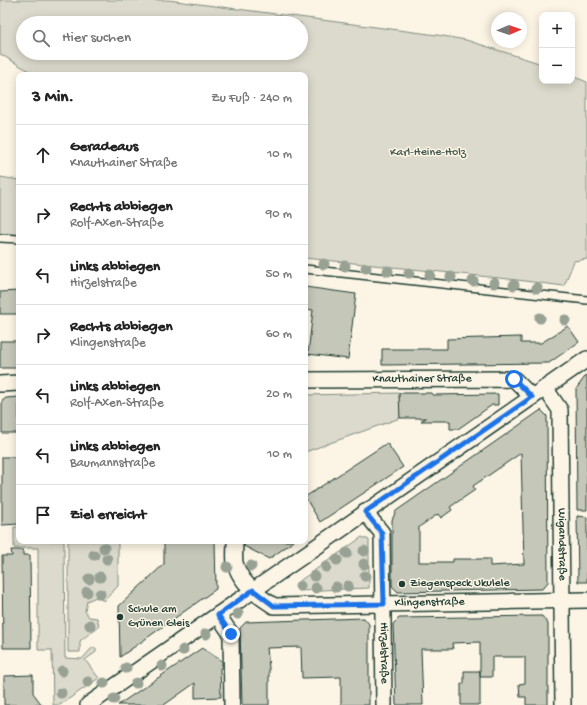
<!DOCTYPE html>
<html lang="de">
<meta charset="utf-8">
<style>
:root{--surface:#fff;--page:#f6f6f6;--text:#222;--muted:#767676;--line:#e0e0e0}
body{margin:0;font-family:"Gochi Hand",sans-serif;background:var(--page);color:var(--text)}
.controls{position:absolute;right:12px;top:12px;display:grid;overflow:hidden;border-radius:8px;box-shadow:0 2px 10px #0003}
.controls button{width:36px;height:36px;display:grid;place-items:center;padding:0;border:0;border-bottom:1px solid var(--line);background:var(--surface);color:var(--text);font:20px sans-serif}
.compass{position:absolute;left:491px;top:12px;width:36px;height:36px;border-radius:50%;background:var(--surface);box-shadow:0 2px 10px #0003;rotate:88deg}
.stop{position:absolute;width:12px;height:12px;margin:-9px;border:3px solid #1a73e8;border-radius:50%;background:#fff}
.stop.end{background:#1a73e8;border-color:#fff;box-shadow:0 1px 4px #0008}
.list{margin:0;padding:0;list-style:none}
h2{display:flex;justify-content:space-between;align-items:center;height:52px;margin:0;padding:0 16px;font-size:17px}
h2 small{font-size:13px;font-weight:400;color:var(--muted)}
.list li{display:grid;grid-template-columns:26px 1fr auto;gap:12px;align-items:center;box-sizing:border-box;height:60px;padding:0 16px;border-top:1px solid var(--line)}
.list b{display:block;font-size:15px;white-space:nowrap}
.list p{margin:0;font-size:13px;white-space:nowrap;color:var(--muted)}
.list em{font-size:13px;font-style:normal;color:var(--muted)}
.icon{flex:none;width:22px;height:22px;fill:none;stroke:currentColor;stroke-width:2;stroke-linecap:round;stroke-linejoin:round}
.map{position:relative;flex:none;width:587px;height:705px;overflow:hidden}
.search{position:absolute;background:var(--surface);box-shadow:0 2px 10px #0003;left:16px;top:16px;width:292px;height:44px;display:flex;align-items:center;gap:10px;box-sizing:border-box;padding:0 14px;border-radius:22px;color:var(--muted);font-size:15px}
.panel{position:absolute;background:var(--surface);box-shadow:0 2px 10px #0003;left:16px;top:72px;width:292px;height:472px;border-radius:8px}
.map>svg:first-child{display:block}
</style>
<div class="map">
<svg width="587" height="705" viewBox="0 0 587 705">
<rect width="100%" height="100%" fill="#fcf5e5"/>
<filter id="ink" filterUnits="userSpaceOnUse"><feTurbulence type="fractalNoise" baseFrequency=".025" numOctaves="2"/><feDisplacementMap in="SourceGraphic" scale="8" xChannelSelector="R" yChannelSelector="G"/><feConvolveMatrix kernelMatrix="1 2 1 2 8 2 1 2 1" color-interpolation-filters="sRGB"/></filter>
<g filter="url(#ink)">
<path fill="#dcdacc" stroke="#7e8c80" fill-rule="evenodd" d="M0 0H168L437 35 466 40 542 64V81H572V76L587 82V259L574 261 564 286 509 279 305 258V75H36L0 54ZM23 23H301V53H23Z
M0 177 19 180V235L0 234Z
M399 393 400 418 305 452V395Z
M14 527H19V541H64L65 658 82 659 92 648H96V652L85 660 99 678 60 705H53L52 650H38V548H14Z
M362 537 369 540V588L298 591V582Z
M68 541H118V586L104 601 96 597 87 601 85 611 89 617 97 618 99 626 80 641V652H68Z"/>
<path fill="#c5c7b9" stroke="#1f3d34" fill-rule="evenodd" d="M305 287 356 294 348 359 308 354 313 310 305 309Z
M18 291V314H0V292Z
M568 326 579 342 549 363 382 365V349H447V339L521 337V343H541Z
M0 341H19V368H0Z
M587 374V510H577L576 389Z
M399 393H432V395L498 394V405H492L458 429H450V421H421L426 418H400Z
M19 397V433H2V401L6 398Z
M541 410 547 416 548 582 542 589 398 592 392 586V520L396 511ZM521 453 524 564 490 566V559H453V562H419V527L438 514 441 518 452 510 450 507 475 490 473 486Z
M387 443 403 467 320 522 305 497Z
M2 457H19V524L2 525Z
M577 516 587 517V582H578Z
M164 541H215L216 589 120 657 119 606 164 564Z
M244 541H294L269 559 244 546Z
M11 550H23V555H30L31 648H3L2 556H12Z
M542 616 548 624V705H526V697H520L519 684 525 683V657H492V677H480V642L452 643 453 649H421L423 705H396L393 624 399 618Z
M364 618 369 624V705H341V677L302 678 301 647 267 648 269 668V705H242L240 628 246 622Z
M202 648 222 661V668H220L221 697 195 698V683L164 705H118Z
M464 671H480V705H461V684H464Z
M33 675V693L42 705H4V676Z"/>
<g fill="none" stroke-linecap="round" stroke-linejoin="round">
<g stroke="#1f3d34" stroke-width="10">
<path id="service" d="M0 238 19 239
M305 269 587 300"/>
</g>
<g stroke="#1f3d34" stroke-width="18">
<g id="minor">
<path id="s1" d="M305 380 514 379 532 397"/>
<path d="M0 384 19 383"/>
<path id="s2" d="M545 388 560 410 563 705"/>
<path id="s3" d="M365 512 382 533 384 705"/>
<path id="s4" d="M235 541C235 548 234 556 235 563 240 582 259 597 274 606L587 600"/>
<path d="M218 615 231 634 232 705"/>
<path d="M88 705 587 359"/>
</g>
</g>
<use href="#service" stroke="#fcf5e5" stroke-width="7"/>
<use href="#minor" stroke="#fcf5e5" stroke-width="15"/>
</g>
<g fill="#97a194">
<circle cx="324" cy="264" r="5.5"/>
<circle cx="345" cy="266" r="5.5"/>
<circle cx="366" cy="268" r="5.5"/>
<circle cx="388" cy="271" r="5.5"/>
<circle cx="409" cy="273" r="5.5"/>
<circle cx="430" cy="275" r="5.5"/>
<circle cx="451" cy="277" r="5.5"/>
<circle cx="473" cy="281" r="5.5"/>
<circle cx="494" cy="283" r="5.5"/>
<circle cx="514" cy="285" r="5.5"/>
<circle cx="537" cy="288" r="5.5"/>
<circle cx="540" cy="318" r="5.5"/>
<circle cx="565" cy="320" r="5.5"/>
<circle cx="104" cy="548" r="5.5"/>
<circle cx="364" cy="551" r="5.5"/>
<circle cx="347" cy="553" r="5.5"/>
<circle cx="94" cy="555" r="5.5"/>
<circle cx="107" cy="559" r="5.5"/>
<circle cx="337" cy="560" r="5.5"/>
<circle cx="364" cy="564" r="5.5"/>
<circle cx="251" cy="566" r="5.5"/>
<circle cx="227" cy="567" r="5.5"/>
<circle cx="326" cy="567" r="5.5"/>
<circle cx="314" cy="576" r="5.5"/>
<circle cx="365" cy="576" r="5.5"/>
<circle cx="100" cy="577" r="5.5"/>
<circle cx="89" cy="579" r="5.5"/>
<circle cx="300" cy="586" r="5.5"/>
<circle cx="348" cy="586" r="5.5"/>
<circle cx="336" cy="587" r="5.5"/>
<circle cx="316" cy="588" r="5.5"/>
<circle cx="87" cy="592" r="5.5"/>
<circle cx="100" cy="594" r="5.5"/>
<circle cx="238" cy="614" r="5.5"/>
<circle cx="90" cy="625" r="5.5"/>
<circle cx="206" cy="634" r="5.5"/>
<circle cx="183" cy="650" r="5.5"/>
<circle cx="162" cy="666" r="5.5"/>
<circle cx="126" cy="668" r="5.5"/>
<circle cx="62" cy="671" r="5.5"/>
<circle cx="88" cy="682" r="5.5"/>
<circle cx="104" cy="683" r="5.5"/>
<circle cx="136" cy="683" r="5.5"/>
<circle cx="61" cy="693" r="5.5"/>
<circle cx="114" cy="699" r="5.5"/>
</g>
</g>
<g fill="none" stroke-linecap="round" stroke-linejoin="round" filter="url(#ink)">
<path stroke="#1a73e8" stroke-width="5" d="M231 634 218 615 253 590 274 606 384 604 382 533 365 512 532 397 514 379"/>
</g>
<g fill="#1f3d34" stroke="#fcf5e5" stroke-width="1.5">
<circle cx="402" cy="584" r="4"/>
<circle cx="120" cy="617" r="4"/>
</g>
<g text-anchor="middle" dominant-baseline="central" stroke-width="3" stroke-linejoin="round" paint-order="stroke">
<g font-size="12" fill="#455c52" stroke="#fcf5e5">
<text x="428" y="153">Karl-Heine-Holz</text>
</g>
<g font-size="12" fill="#1f3d34" stroke="#fcf5e5">
<text stroke="none"><textPath href="#s1" startOffset="117">Knauthainer Straße</textPath></text>
<text stroke="none"><textPath href="#s2" startOffset="161">Wigandstraße</textPath></text>
<text stroke="none"><textPath href="#s4" startOffset="237">Klingenstraße</textPath></text>
<text stroke="none"><textPath href="#s3" startOffset="147">Hirzelstraße</textPath></text>
</g>
<g font-size="12" fill="#1f3d34" stroke="#fcf5e5" text-anchor="start">
<text x="410" y="584">Ziegenspeck Ukulele</text>
<text x="128" y="610">Schule am<tspan x="128" dy="14">Grünen Gleis</tspan></text>
</g>
</g>
</svg>
<div class="controls">
<button>+</button>
<button>−</button>
</div>
<svg class="compass" viewBox="-18 -18 36 36"><path d="M0-13l5 13h-10z" fill="#e53935"/><path d="M0 13l5-13h-10z" fill="#767676"/></svg>
<div class="stop" style="left:514px;top:379px"></div>
<div class="stop end" style="left:231px;top:634px"></div>
<div class="search"><svg class="icon" aria-label="search" viewBox="0 0 24 24"><circle cx="10" cy="10" r="6"/><path d="M15 15l6 6"/></svg>Hier suchen</div>
<section class="panel">
<h2>3 Min.<small>Zu Fuß · 240 m</small></h2>
<ul class="list">
<li><svg class="icon" aria-label="ahead" viewBox="0 0 24 24"><path d="M12 20V5M6 11l6-6 6 6"/></svg><div><b>Geradeaus</b><p>Knauthainer Straße</p></div><em>10 m</em></li>
<li><svg class="icon" aria-label="right" viewBox="0 0 24 24"><path d="M7 20v-9h11M14 6l5 5-5 5"/></svg><div><b>Rechts abbiegen</b><p>Rolf-Axen-Straße</p></div><em>90 m</em></li>
<li><svg class="icon" aria-label="left" viewBox="0 0 24 24"><path d="M17 20v-9H6M10 6l-5 5 5 5"/></svg><div><b>Links abbiegen</b><p>Hirzelstraße</p></div><em>50 m</em></li>
<li><svg class="icon" aria-label="right" viewBox="0 0 24 24"><path d="M7 20v-9h11M14 6l5 5-5 5"/></svg><div><b>Rechts abbiegen</b><p>Klingenstraße</p></div><em>60 m</em></li>
<li><svg class="icon" aria-label="left" viewBox="0 0 24 24"><path d="M17 20v-9H6M10 6l-5 5 5 5"/></svg><div><b>Links abbiegen</b><p>Rolf-Axen-Straße</p></div><em>20 m</em></li>
<li><svg class="icon" aria-label="left" viewBox="0 0 24 24"><path d="M17 20v-9H6M10 6l-5 5 5 5"/></svg><div><b>Links abbiegen</b><p>Baumannstraße</p></div><em>10 m</em></li>
<li><svg class="icon" aria-label="arrive" viewBox="0 0 24 24"><path d="M6 21V4h12l-3 4 3 4H6"/></svg><div><b>Ziel erreicht</b></div></li>
</ul>
</section>
</div>
